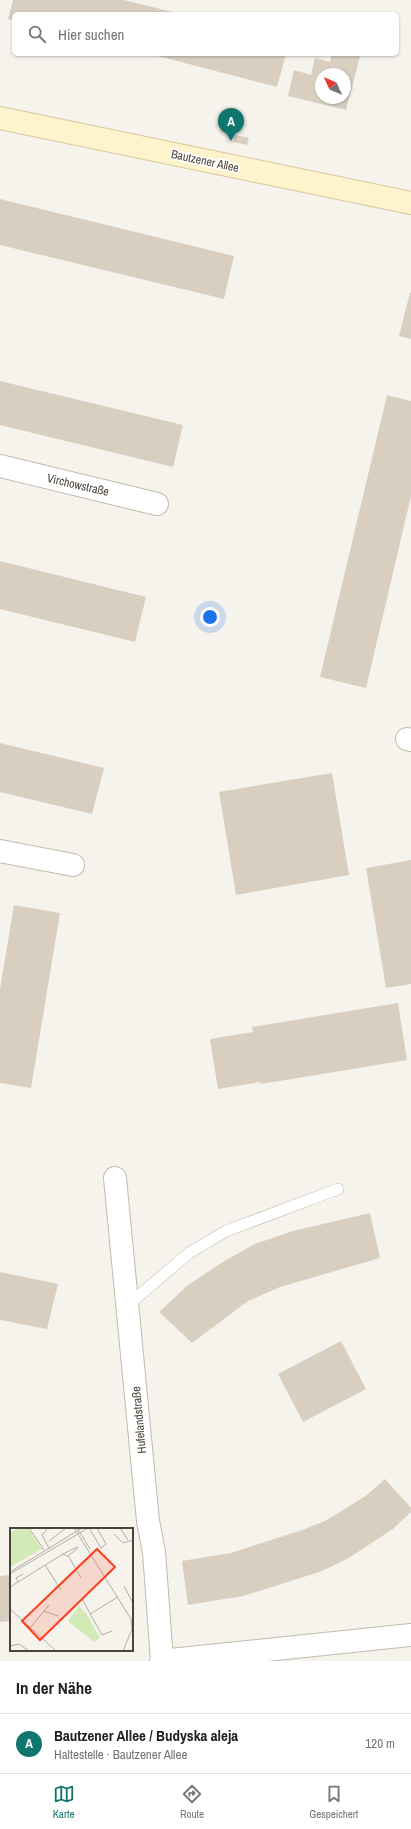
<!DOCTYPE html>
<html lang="de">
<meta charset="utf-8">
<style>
:root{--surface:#fff;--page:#f2f2f2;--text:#202124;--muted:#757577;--line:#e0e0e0;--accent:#0f766e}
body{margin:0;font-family:"Archivo Narrow",sans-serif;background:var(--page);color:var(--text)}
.compass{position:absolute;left:315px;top:68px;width:36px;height:36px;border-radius:50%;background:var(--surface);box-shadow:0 1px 3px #0004;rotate:314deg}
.you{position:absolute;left:210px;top:617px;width:14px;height:14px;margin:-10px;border:3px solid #fff;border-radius:50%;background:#1a73e8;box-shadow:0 0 0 6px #1a73e833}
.badge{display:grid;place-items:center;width:26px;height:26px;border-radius:50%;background:var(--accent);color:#fff;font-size:13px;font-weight:700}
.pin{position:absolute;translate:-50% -33px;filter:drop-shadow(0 1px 2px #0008)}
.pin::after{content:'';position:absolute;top:21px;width:14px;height:12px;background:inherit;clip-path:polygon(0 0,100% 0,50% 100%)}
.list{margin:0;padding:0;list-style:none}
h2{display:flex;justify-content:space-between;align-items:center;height:52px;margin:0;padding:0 16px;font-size:17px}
h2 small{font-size:13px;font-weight:400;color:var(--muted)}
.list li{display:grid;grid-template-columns:26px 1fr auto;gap:12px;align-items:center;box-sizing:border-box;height:60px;padding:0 16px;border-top:1px solid var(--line)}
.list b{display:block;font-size:15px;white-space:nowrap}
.list p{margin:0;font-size:13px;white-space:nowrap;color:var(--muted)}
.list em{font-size:13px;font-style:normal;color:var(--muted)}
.icon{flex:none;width:22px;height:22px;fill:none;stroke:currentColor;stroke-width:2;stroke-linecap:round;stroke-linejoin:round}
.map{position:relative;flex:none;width:411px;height:1661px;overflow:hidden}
.search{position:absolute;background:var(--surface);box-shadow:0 1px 3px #0004;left:12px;right:12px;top:12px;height:44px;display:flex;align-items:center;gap:10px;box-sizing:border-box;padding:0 14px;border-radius:6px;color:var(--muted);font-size:15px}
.sheet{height:112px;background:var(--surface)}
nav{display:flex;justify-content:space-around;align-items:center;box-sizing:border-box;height:56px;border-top:1px solid var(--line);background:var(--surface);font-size:11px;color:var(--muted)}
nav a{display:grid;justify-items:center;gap:2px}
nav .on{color:var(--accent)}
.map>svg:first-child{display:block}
</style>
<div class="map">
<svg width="411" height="1661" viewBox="0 0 411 1661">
<rect width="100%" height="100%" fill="#f6f3ec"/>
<path fill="#d8cfc1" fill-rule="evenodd" d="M13 0H124L177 13 14 14V20L8 19Z
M150 54H286L277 87Z
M332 54 360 56 346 110 288 96 294 70 311 75 315 58 330 62ZM321 74H345V98H321Z
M235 135 249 138 247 145 233 142Z
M0 199 234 256 224 299 0 245Z
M410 293H411V339L399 336Z
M0 381 183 425 173 467 0 425Z
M387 395 411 401V496L366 688 320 677Z
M0 561 146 597 135 642 0 609Z
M0 743 104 768 92 814 0 792Z
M332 773 349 875 236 895 219 792Z
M411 860V984L386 988 366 868Z
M14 905 60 913 31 1088 0 1083V989Z
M398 1003 407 1060 261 1084 260 1082 218 1089 210 1039 253 1032 252 1027Z
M370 1213 380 1258 280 1287 248 1301 192 1343 159 1312 188 1285 221 1263 255 1244 293 1231Z
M0 1272 58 1284 47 1329 0 1320Z
M341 1341 366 1389 303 1422 278 1374Z
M385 1479 411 1508V1512L393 1529 347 1559 322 1571 269 1588 243 1596 188 1605 182 1561 231 1553 302 1530 325 1521 345 1509 367 1495Z
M11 1575V1621L0 1622V1576Z"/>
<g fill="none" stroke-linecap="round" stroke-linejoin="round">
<g stroke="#c2bbae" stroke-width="12">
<path id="lane" d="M128 1305 189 1253 226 1231 338 1189"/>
</g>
<g stroke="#c2bbae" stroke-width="24">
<path id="street" d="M0 466 157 504
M407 739 411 740
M0 851 73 865
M115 1178 148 1521 154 1552 162 1661
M161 1661 411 1635"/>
</g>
<g stroke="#d6c79b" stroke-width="24">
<path id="secondary" d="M0 118 411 203"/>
</g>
<use href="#lane" stroke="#fff" stroke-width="11"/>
<use href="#street" stroke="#fff" stroke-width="22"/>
<use href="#secondary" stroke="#fff3cd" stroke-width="22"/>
</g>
<g text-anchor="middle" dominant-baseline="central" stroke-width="3.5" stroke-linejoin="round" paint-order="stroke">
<g font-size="12" fill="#4b4439" stroke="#fff">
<text transform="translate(205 161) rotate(12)">Bautzener Allee</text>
<text transform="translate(78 485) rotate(13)">Virchowstraße</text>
<text transform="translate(139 1420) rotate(-95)">Hufelandstraße</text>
</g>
</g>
<g transform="translate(10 1528)">
<rect width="123" height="123" fill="#f6f3ec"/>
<path d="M8 0H18L32 21 0 39V5ZM69 78 76 85 90 110 84 114 58 93Z" fill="#d2eab5"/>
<path fill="none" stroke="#b2ada4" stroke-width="1" d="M19 0 34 22M38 0 32 7 39 20M64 0 121 91 122 101 113 123M67 0 80 21M79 0 91 20 96 16 87 0M110 0 118 12M104 6 113 15 123 12M39 13 56 0M53 26 67 19 68 20 58 28M35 37 51 62M0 44 72 0M0 46 78 0M8 54 6 50 13 46M114 58 123 75M0 59 53 26 59 29 71 50M72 71 92 107 102 103M0 81 46 123M34 83 48 88M80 86 108 69M19 101 39 77M0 118 9 116 19 123"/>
<path fill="#fc3f1d" fill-opacity="0.15" stroke="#fc3f1d" stroke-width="2" d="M87 21 105 39 30 112 12 93Z"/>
<rect width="123" height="123" fill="none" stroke="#4b4439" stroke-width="2"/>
</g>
</svg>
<svg class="compass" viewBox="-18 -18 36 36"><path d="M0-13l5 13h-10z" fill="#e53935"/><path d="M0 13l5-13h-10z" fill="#757577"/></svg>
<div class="you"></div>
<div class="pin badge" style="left:231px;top:141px">A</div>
<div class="search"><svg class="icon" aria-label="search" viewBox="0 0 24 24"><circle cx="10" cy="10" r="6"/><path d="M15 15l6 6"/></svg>Hier suchen</div>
</div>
<section class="sheet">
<h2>In der Nähe<small></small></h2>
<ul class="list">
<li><span class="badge">A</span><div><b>Bautzener Allee / Budyska aleja</b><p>Haltestelle · Bautzener Allee</p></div><em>120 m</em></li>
</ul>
</section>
<nav>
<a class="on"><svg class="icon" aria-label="map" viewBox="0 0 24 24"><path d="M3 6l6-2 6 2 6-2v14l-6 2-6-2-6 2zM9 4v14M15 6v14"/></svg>Karte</a>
<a><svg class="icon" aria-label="directions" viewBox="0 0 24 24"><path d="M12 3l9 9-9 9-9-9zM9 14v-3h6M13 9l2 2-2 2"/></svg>Route</a>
<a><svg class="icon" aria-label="saved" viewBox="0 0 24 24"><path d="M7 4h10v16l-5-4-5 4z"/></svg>Gespeichert</a>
</nav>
